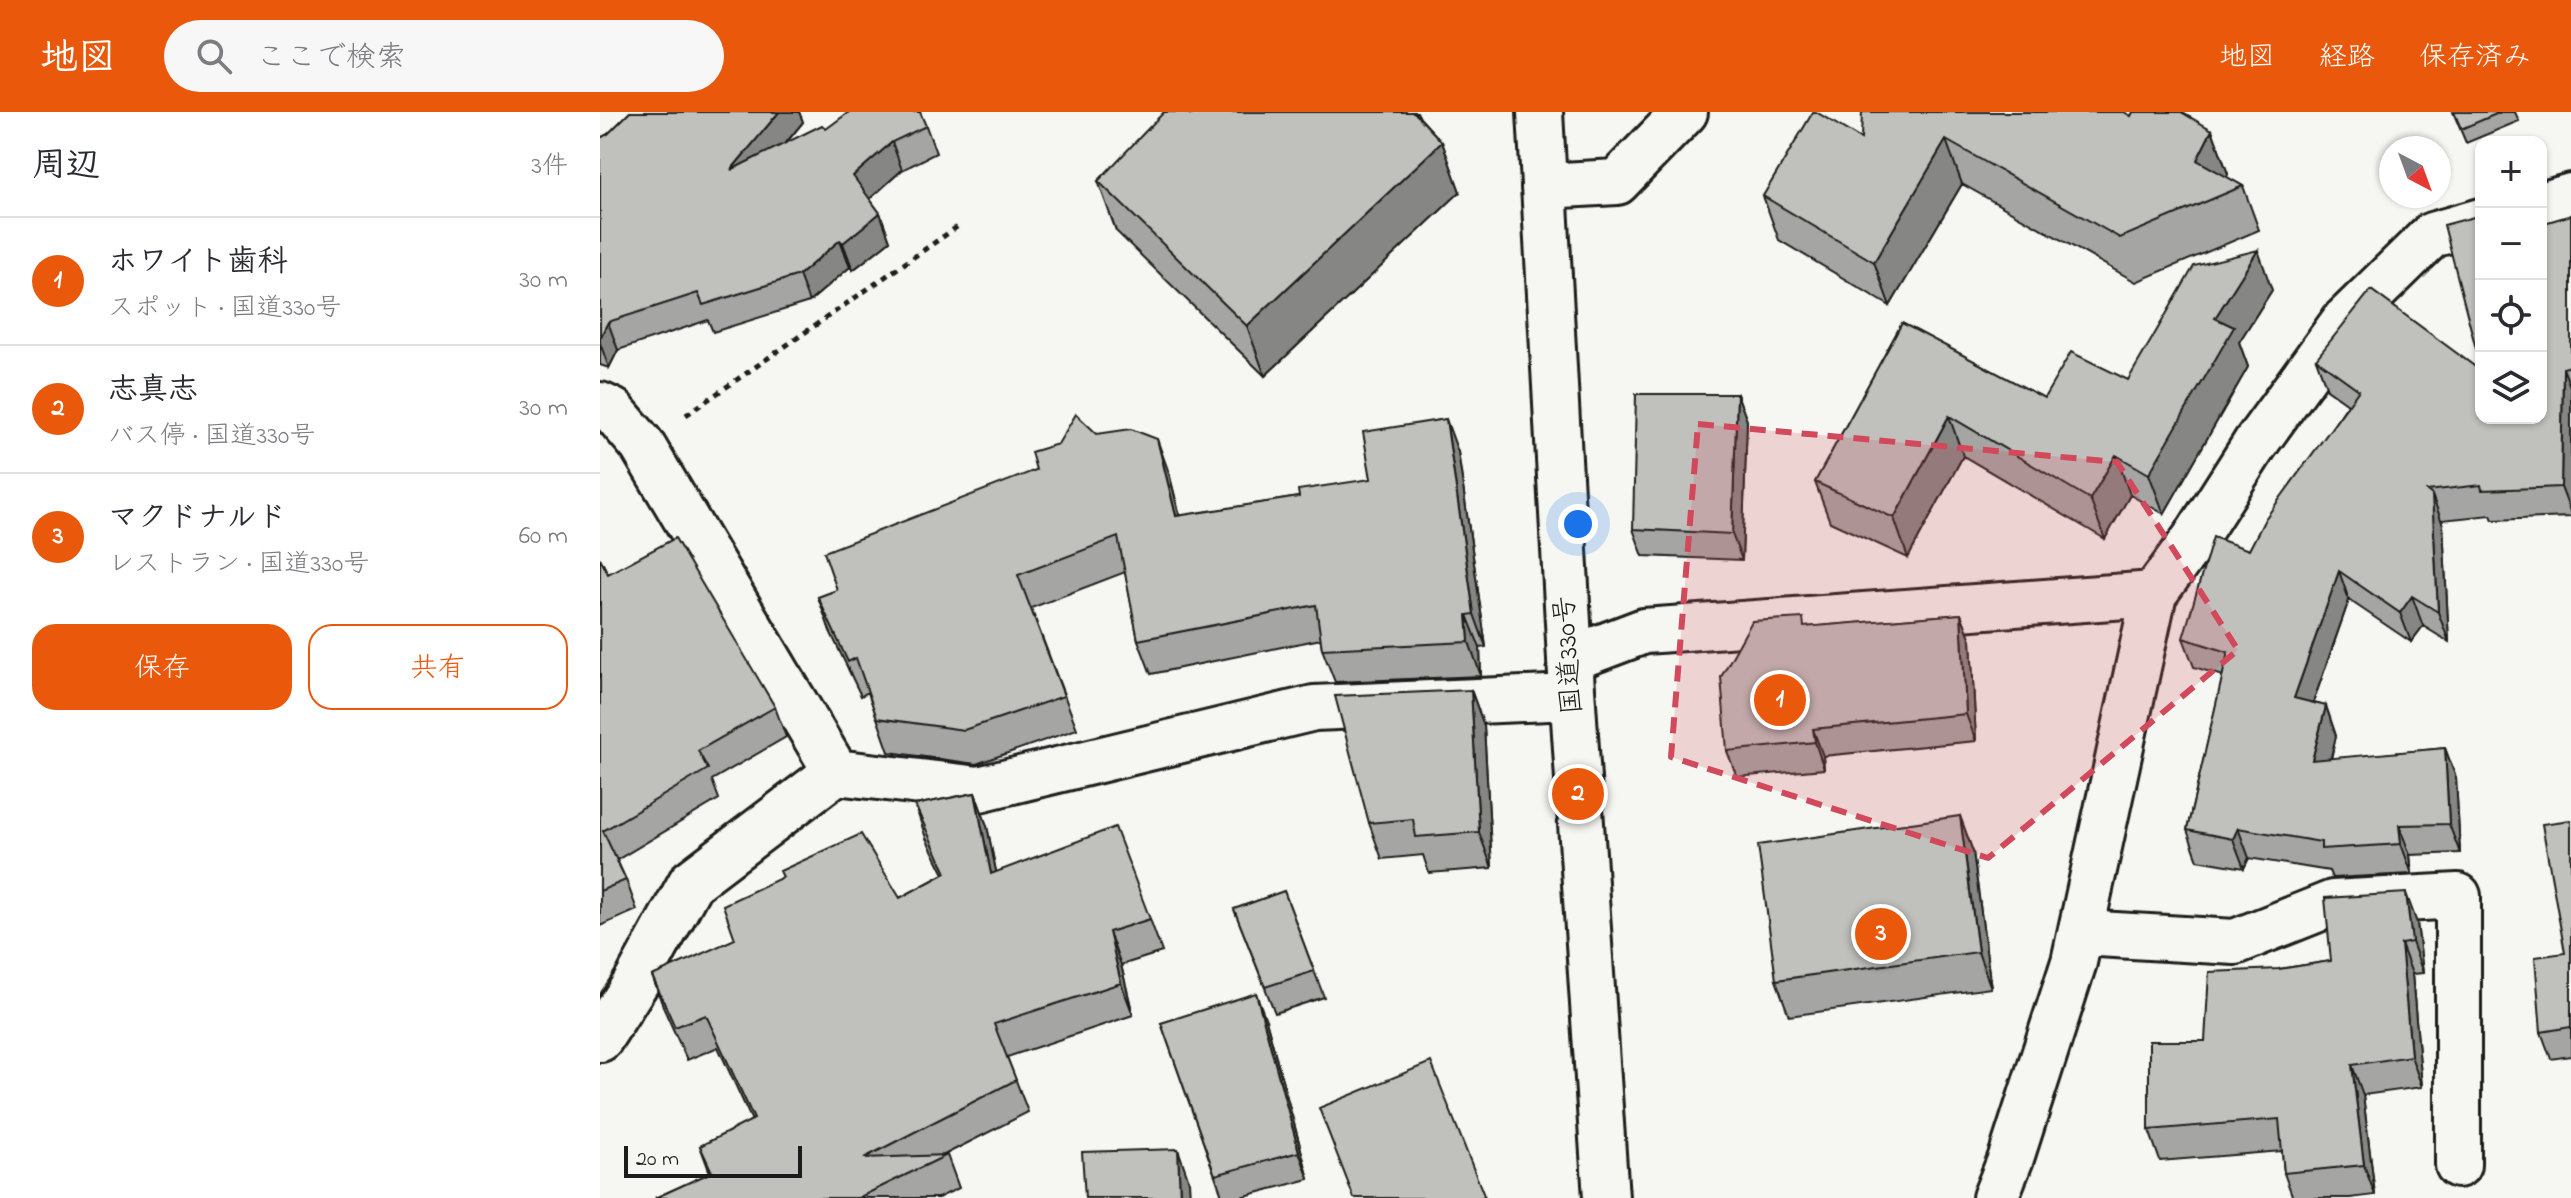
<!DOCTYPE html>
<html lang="ja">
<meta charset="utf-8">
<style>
:root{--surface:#fff;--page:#f7f7f7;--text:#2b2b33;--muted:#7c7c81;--line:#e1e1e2;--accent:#ea580c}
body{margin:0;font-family:"Indie Flower","Klee One",sans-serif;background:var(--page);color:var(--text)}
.controls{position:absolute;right:24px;top:24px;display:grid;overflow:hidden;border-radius:16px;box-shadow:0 2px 6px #0004}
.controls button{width:72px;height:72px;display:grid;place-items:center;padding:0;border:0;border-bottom:2px solid var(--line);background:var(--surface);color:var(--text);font:40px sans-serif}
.compass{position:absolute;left:1779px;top:24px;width:72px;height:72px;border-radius:50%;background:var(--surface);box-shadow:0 2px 6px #0004;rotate:139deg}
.scale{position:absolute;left:24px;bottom:20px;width:178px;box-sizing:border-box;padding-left:8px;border:4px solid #1c1c1c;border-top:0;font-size:22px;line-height:28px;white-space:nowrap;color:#1c1c1c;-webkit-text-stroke:6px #f6f6f2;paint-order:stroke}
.you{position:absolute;left:978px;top:412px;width:28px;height:28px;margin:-20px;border:6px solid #fff;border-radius:50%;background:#1a73e8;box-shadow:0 0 0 12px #1a73e833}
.badge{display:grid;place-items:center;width:52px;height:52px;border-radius:50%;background:var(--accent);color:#fff;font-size:26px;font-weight:700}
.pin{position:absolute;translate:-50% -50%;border:4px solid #fff;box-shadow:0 2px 8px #0006}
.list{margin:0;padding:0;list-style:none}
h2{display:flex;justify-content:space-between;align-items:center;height:104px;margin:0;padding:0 32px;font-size:34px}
h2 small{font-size:26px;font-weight:400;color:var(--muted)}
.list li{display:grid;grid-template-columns:52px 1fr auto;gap:24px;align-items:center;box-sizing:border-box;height:128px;padding:0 32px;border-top:2px solid var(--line)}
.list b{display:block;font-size:30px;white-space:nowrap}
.list p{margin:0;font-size:26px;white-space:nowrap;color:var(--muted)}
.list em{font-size:26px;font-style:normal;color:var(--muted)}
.actions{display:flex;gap:16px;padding:24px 32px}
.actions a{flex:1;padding:18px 0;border:2px solid var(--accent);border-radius:24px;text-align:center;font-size:28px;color:var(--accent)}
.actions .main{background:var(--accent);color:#fff}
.icon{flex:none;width:44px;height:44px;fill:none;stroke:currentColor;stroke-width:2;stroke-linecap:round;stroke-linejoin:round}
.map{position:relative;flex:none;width:1971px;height:1086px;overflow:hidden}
header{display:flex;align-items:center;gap:48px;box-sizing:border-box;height:112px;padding:0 40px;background:var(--accent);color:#fff}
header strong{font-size:38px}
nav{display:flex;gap:44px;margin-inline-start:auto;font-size:28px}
.search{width:560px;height:72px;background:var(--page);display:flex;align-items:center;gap:20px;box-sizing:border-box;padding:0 28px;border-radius:44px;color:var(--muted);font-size:30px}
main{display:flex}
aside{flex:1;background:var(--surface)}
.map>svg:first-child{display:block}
</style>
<header>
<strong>地図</strong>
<div class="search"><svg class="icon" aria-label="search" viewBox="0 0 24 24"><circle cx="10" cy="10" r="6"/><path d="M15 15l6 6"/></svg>ここで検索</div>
<nav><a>地図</a><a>経路</a><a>保存済み</a></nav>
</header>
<main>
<aside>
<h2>周辺<small>3件</small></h2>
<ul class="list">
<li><span class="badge">1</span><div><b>ホワイト歯科</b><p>スポット · 国道330号</p></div><em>30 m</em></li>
<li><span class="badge">2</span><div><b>志真志</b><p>バス停 · 国道330号</p></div><em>30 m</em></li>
<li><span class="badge">3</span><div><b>マクドナルド</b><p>レストラン · 国道330号</p></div><em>60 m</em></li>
</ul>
<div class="actions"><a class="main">保存</a><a>共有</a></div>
</aside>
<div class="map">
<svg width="1971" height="1086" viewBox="0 0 1971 1086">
<rect width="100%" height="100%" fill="#f6f6f2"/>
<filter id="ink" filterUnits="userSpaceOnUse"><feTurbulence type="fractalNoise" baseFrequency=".0125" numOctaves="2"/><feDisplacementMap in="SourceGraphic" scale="16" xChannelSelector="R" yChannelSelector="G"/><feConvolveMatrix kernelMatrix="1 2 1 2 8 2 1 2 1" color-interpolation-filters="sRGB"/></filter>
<g filter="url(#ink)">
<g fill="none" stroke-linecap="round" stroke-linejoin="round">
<g stroke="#1c1c1c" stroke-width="50">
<path id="street" d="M944 74 1017 70 1085 0
M1941 93 1971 84
M0 293 13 299 42 333 236 660
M970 547 1044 519 1554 482
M1481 821 1635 830 1733 791 1858 784V1053
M0 927 37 869 91 770 236 660 379 677 714 596 972 585
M1395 1086 1411 1046 1474 850 1554 482 1595 426 1655 332 1744 209 1832 123 1881 109"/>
</g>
<g stroke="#1c1c1c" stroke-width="50">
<path id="highway" d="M940 0 970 547 1006 1086"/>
</g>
<path stroke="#1c1c1c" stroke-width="5" stroke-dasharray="6 6" stroke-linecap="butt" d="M86 303 357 115"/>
<use href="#street" stroke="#f6f6f2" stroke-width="44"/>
<use href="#highway" stroke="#f6f6f2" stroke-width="44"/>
</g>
<path fill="#a5a5a3" stroke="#1c1c1c" stroke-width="2" d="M30 0H199L203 10 186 31 226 17 326 14 336 41 302 58 270 87 280 101 290 129 253 158 250 155 209 190 113 220 108 208 18 238 9 256 0 253V26L8 22Z
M594 0H817L820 6 842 30 860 80 665 264 516 119 498 69Z
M1853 0H1915L1919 9 1866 31Z
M1531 4 1612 18 1628 62 1627 65 1643 74 1659 118 1536 170 1362 72 1290 194 1179 128 1163 84 1261 27Z
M1971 103V405L1893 408 1891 403 1841 408 1843 413 1849 530 1823 514 1811 530 1749 488 1713 591 1726 594 1736 624 1731 647 1845 636 1856 666 1860 741 1810 743 1812 762 1732 766 1729 759 1649 746 1644 756 1598 748 1587 718 1623 564 1594 555 1583 526 1649 438 1748 292 1727 277 1716 247 1881 259Z
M1672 178 1639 230 1648 255 1564 402 1530 383 1505 427 1363 344 1308 446 1230 410 1215 370 1302 211 1444 286 1528 268Z
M1137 282 1147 309 1142 448 1043 444 1033 417Z
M497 322 569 361 580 404 699 385 771 367 858 340 886 535 880 536 881 564 735 570 722 537 721 527 551 562 538 528 525 460 431 496 477 617 376 652 289 640 268 580 261 584 230 519 218 485 237 478Z
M0 446 8 462 175 595 186 625 112 668 119 687 17 748 26 768 37 798 0 814Z
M1361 502 1371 528 1376 629 1223 644 1224 657 1137 665 1127 639 1207 515Z
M871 578 884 614 892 756 829 761 823 743 782 747 769 711Z
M375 681 387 714 396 760 550 807 562 840 521 853 533 903 407 945 428 1000 344 1043H347L359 1076 338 1086H55L110 1061 100 1034 152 1009 118 935 87 948 64 897 52 864 300 786 344 762 326 726 315 693Z
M1360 704 1373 740 1391 876 1189 904 1176 868Z
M1971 708V944L1951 947 1941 920 1965 841Z
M684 779 724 885 675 901 634 797Z
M1817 811 1823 861 1812 862 1822 975 1763 983 1775 1083 1750 1086H1693L1684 1061 1682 1039 1560 1049 1549 1018 1605 929 1679 857 1731 849Z
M666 908 709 1067 637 1086H623L561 911Z"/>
<path fill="#868684" stroke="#1c1c1c" stroke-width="2" d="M179 0H199L203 10 141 86 131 58Z
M1612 18 1628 62 1616 86 1597 48Z
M1346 28 1362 72 1290 194 1274 150Z
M292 30 302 58 264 92 253 64Z
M842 30 860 80 665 264 647 214Z
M280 101 290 129 253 158 243 131Z
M240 128 250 155 209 190 199 163Z
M1658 138 1672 178 1639 230 1648 255 1564 402 1549 362 1615 206Z
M8 210 18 238 9 256 0 231V226Z
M1963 256 1971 277V402L1961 375Z
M1137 282 1147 309 1142 448 1132 422Z
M1349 304 1363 344 1308 446 1294 406Z
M846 307 858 340 886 535 874 502Z
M557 327 569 361 588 438 576 404Z
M1516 343 1530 383 1505 427 1490 387Z
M1832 383 1843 413 1849 530 1838 500Z
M1739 459 1749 488 1704 616 1694 586Z
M1812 484 1823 514 1811 530 1800 501Z
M1361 502 1371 528 1376 629 1366 602Z
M867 503 880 536 881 564 869 530Z
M871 578 884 614 892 756 879 720Z
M1726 594 1736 624 1723 678 1712 648Z
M1213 617 1223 644 1224 657 1215 630Z
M1845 636 1856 666 1860 741 1849 712Z
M375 681 387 714 403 794 391 762Z
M1360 704 1373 740 1391 876 1378 840Z
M1799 713 1810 743 1812 762 1801 732Z
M1638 716 1649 746 1644 756 1633 727Z
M1806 781 1817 811 1823 861 1812 830Z
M509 820 521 853 533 903 521 871Z
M1801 832 1812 862 1822 975 1811 944Z
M656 881 666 908 709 1067 699 1040Z
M1752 953 1763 983 1775 1083 1764 1053Z
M578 1037 589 1069 590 1086H580Z"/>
<path fill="#c0c0bd" stroke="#1c1c1c" stroke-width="2" d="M30 0H179L131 58 222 13 226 17 249 0H320L326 14 292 30 253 64 280 101 243 131 240 128 199 163 103 193 98 181 8 210 0 226V26L8 22Z
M564 0H586L591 3 594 0H814L842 30 647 214 498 69Z
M1213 0H1216L1261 27 1262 0H1524L1531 4 1533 0H1581L1612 18 1597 48 1643 74 1520 126 1346 28 1274 150 1163 84Z
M1854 0H1901L1861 17Z
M1881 103V256L1844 113Z
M1971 103V254L1963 256 1961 375 1882 378 1881 373 1827 379 1832 383 1838 500 1812 484 1800 501 1739 459 1694 586 1726 594 1712 648 1845 636 1849 712 1799 713 1801 732 1721 737V730L1638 716 1633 727 1587 718 1628 540 1583 526 1613 425 1649 438 1665 407 1759 278 1716 247 1771 178 1881 259V306H1941V112Z
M1658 138 1615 206 1634 215 1549 362 1516 343 1490 387 1349 304 1294 406 1215 370 1302 211 1444 286 1471 240 1528 268 1594 154Z
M1036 282H1137L1132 422 1033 417Z
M476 302 497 322 531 317 557 327 576 404 699 385 698 378 771 367 763 320 846 307 874 502 867 503 869 530 722 537 716 493 538 528 518 425 418 463 464 584 364 618 277 606 256 546 248 550 218 485 237 478 224 440 436 358 431 340 458 332Z
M75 426 175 595 98 639 108 657 3 719 26 768 0 779V446L8 462Z
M1361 502 1366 602 1213 617 1215 630 1127 639 1121 565 1152 509 1203 506 1204 515Z
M871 578 879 720 816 725 813 707 769 711 735 584Z
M375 681 391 762 515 715 550 807 509 820 521 871 394 912 416 968 264 1046 347 1043 258 1086H55L112 1060 100 1034 154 1007 106 903 75 915 52 864 135 827 123 793 183 765 180 759 261 722 300 786 346 761 315 693Z
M1360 704 1378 840 1176 868 1158 733Z
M1971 708V915L1941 920 1935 845 1965 841 1942 712Z
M684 779 714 859 665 875 634 797Z
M1806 781 1812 830 1801 832 1811 944 1752 953 1764 1053 1684 1061 1679 1007 1549 1018V929H1605L1609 860 1679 857 1731 849 1725 786Z
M656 881 699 1040 615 1063 561 911Z
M831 950 885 1086H754L719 996Z
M578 1037 580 1086H485L482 1040Z"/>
</g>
<path fill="#d1495b" fill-opacity="0.2" stroke="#d1495b" stroke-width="6" stroke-dasharray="16 10" stroke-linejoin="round" d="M1098 312 1517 350 1638 538 1388 746 1071 645Z"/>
<g text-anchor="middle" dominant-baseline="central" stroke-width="8" stroke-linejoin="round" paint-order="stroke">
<g font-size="28" fill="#1c1c1c" stroke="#f6f6f2">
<text transform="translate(970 543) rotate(-94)">国道330号</text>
</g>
</g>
</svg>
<div class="controls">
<button>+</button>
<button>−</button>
<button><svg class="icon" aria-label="locate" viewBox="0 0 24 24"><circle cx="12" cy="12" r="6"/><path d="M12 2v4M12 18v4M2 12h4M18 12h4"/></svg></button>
<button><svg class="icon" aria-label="layers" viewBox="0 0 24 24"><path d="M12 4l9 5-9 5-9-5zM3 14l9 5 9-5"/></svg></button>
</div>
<svg class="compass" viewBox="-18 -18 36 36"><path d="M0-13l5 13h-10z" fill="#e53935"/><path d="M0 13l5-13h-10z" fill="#7c7c81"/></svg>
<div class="scale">20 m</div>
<div class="you"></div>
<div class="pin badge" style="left:1180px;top:588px">1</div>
<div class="pin badge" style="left:978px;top:682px">2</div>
<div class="pin badge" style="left:1281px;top:822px">3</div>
</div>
</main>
